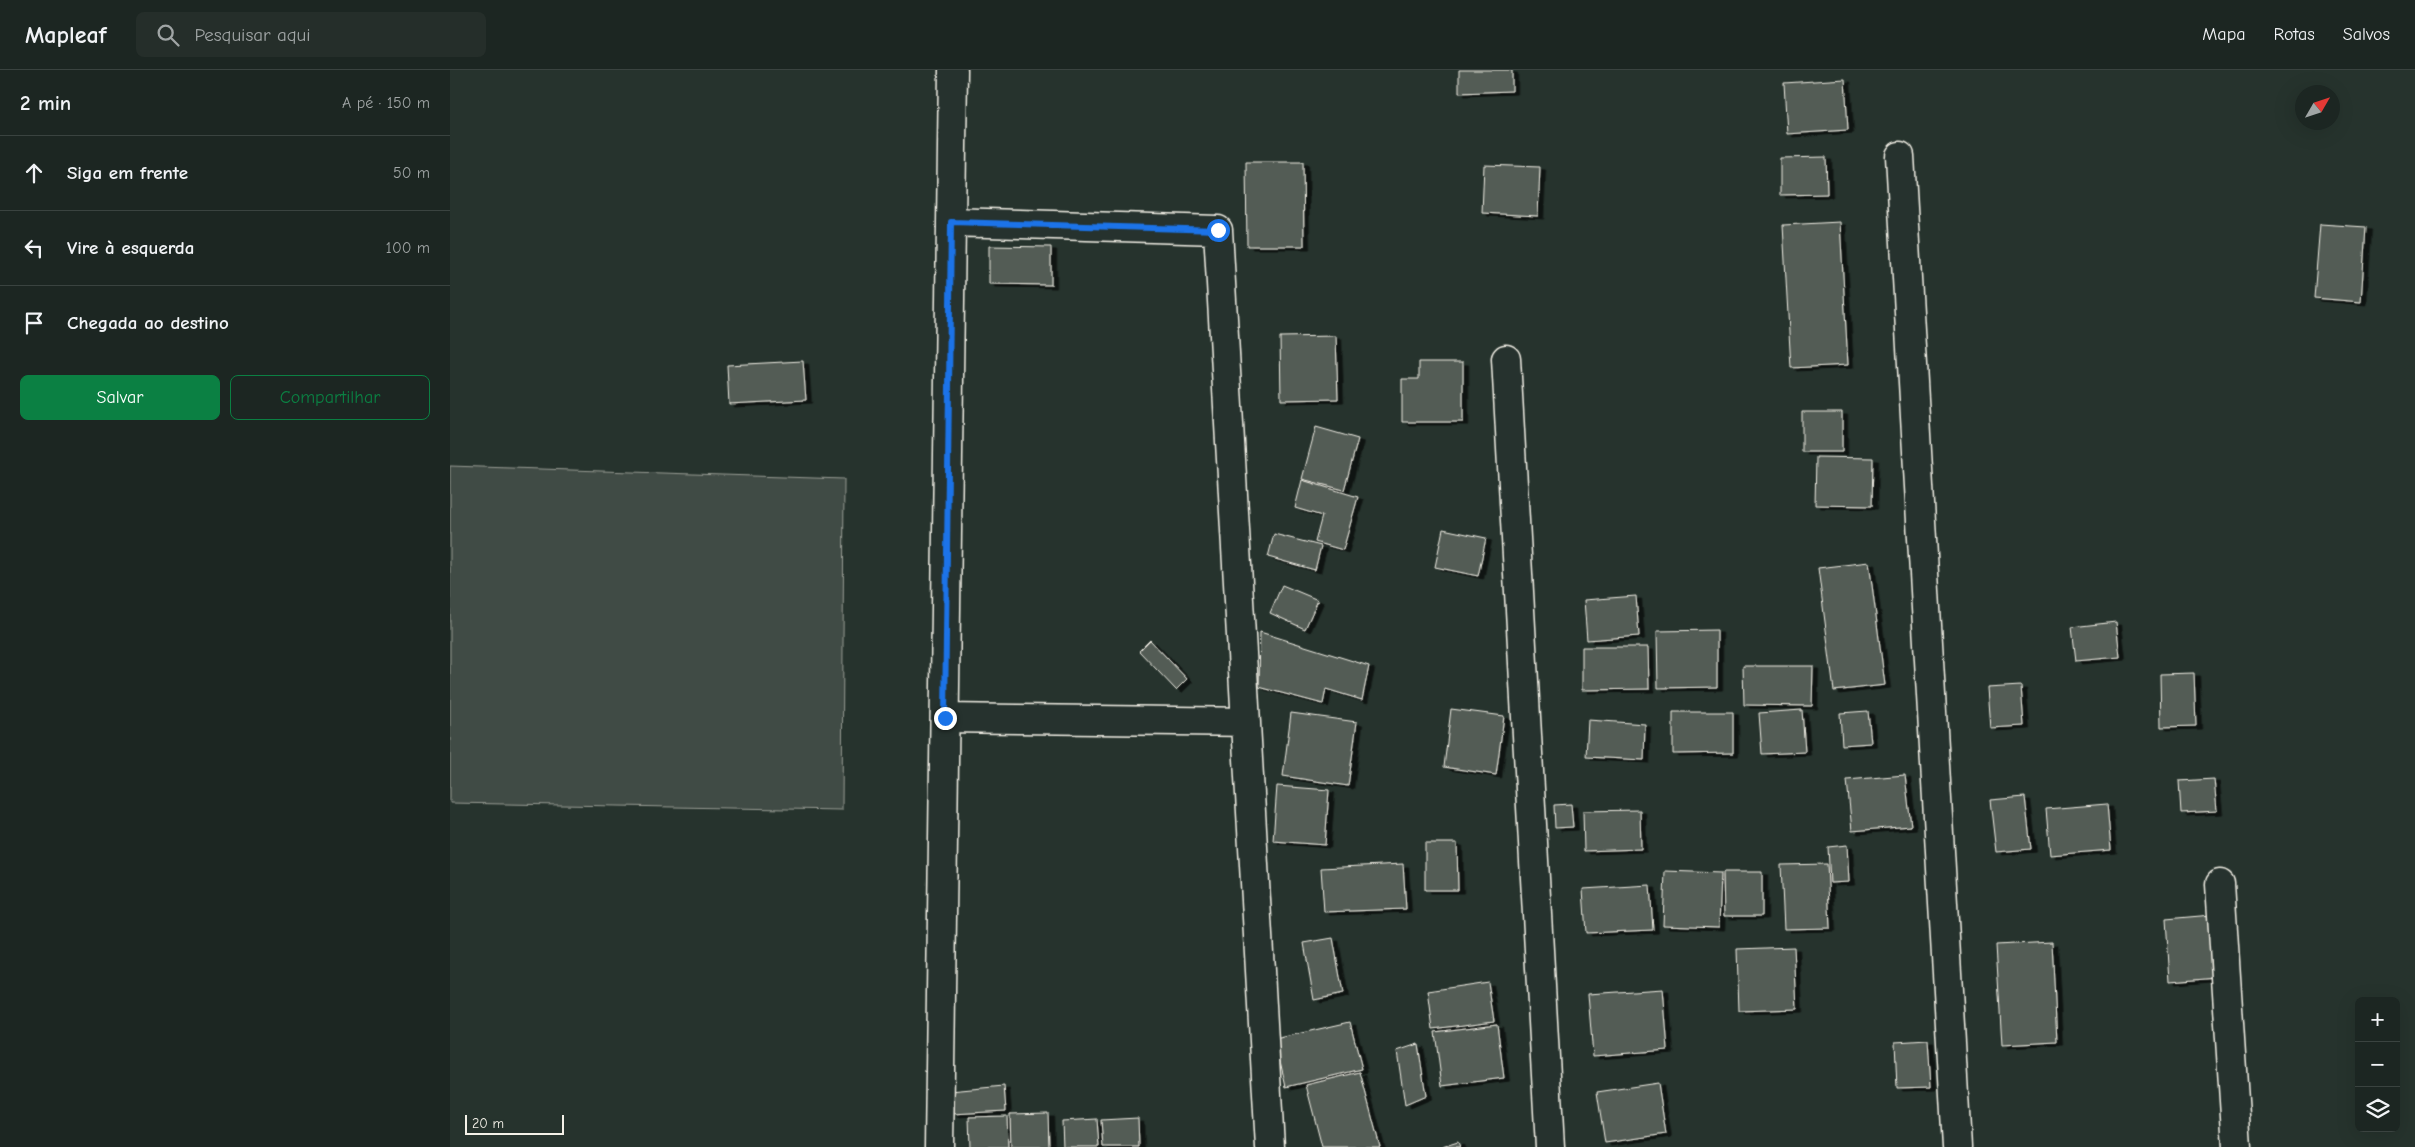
<!DOCTYPE html>
<html lang="pt">
<meta charset="utf-8">
<style>
:root{--surface:#1c2622;--page:#252e2a;--text:#f1f3f6;--muted:#a0a5a5;--line:#3a4340;--accent:#0b8043}
body{margin:0;font-family:"Comic Neue",sans-serif;background:var(--page);color:var(--text)}
.controls{position:absolute;right:15px;bottom:15px;display:grid;overflow:hidden;border-radius:8px;box-shadow:0 5px 20px #0002}
.controls button{width:45px;height:45px;display:grid;place-items:center;padding:0;border:0;border-bottom:1px solid var(--line);background:var(--surface);color:var(--text);font:25px sans-serif}
.compass{position:absolute;left:1845px;top:15px;width:45px;height:45px;border-radius:50%;background:var(--surface);box-shadow:0 5px 20px #0002;rotate:51deg}
.scale{position:absolute;left:15px;bottom:12px;width:99px;box-sizing:border-box;padding-left:5px;border:2px solid #f4f1e8;border-top:0;font-size:14px;line-height:18px;white-space:nowrap;color:#f4f1e8;-webkit-text-stroke:4px #26332d;paint-order:stroke}
.stop{position:absolute;width:15px;height:15px;margin:-11px;border:4px solid #1a73e8;border-radius:50%;background:#fff}
.stop.end{background:#1a73e8;border-color:#fff;box-shadow:0 1px 5px #0008}
.list{margin:0;padding:0;list-style:none}
h2{display:flex;justify-content:space-between;align-items:center;height:65px;margin:0;padding:0 20px;font-size:21px}
h2 small{font-size:16px;font-weight:400;color:var(--muted)}
.list li{display:grid;grid-template-columns:32px 1fr auto;gap:15px;align-items:center;box-sizing:border-box;height:75px;padding:0 20px;border-top:1px solid var(--line)}
.list b{display:block;font-size:19px;white-space:nowrap}
.list em{font-size:16px;font-style:normal;color:var(--muted)}
.actions{display:flex;gap:10px;padding:15px 20px}
.actions a{flex:1;padding:11px 0;border:1px solid var(--accent);border-radius:8px;text-align:center;font-size:18px;color:var(--accent)}
.actions .main{background:var(--accent);color:#fff}
.icon{flex:none;width:28px;height:28px;fill:none;stroke:currentColor;stroke-width:2;stroke-linecap:round;stroke-linejoin:round}
.map{position:relative;flex:none;width:1965px;height:1077px;overflow:hidden}
header{display:flex;align-items:center;gap:30px;box-sizing:border-box;height:70px;padding:0 25px;background:var(--surface);border-bottom:1px solid var(--line)}
header strong{font-size:24px}
nav{display:flex;gap:28px;margin-inline-start:auto;font-size:18px}
.search{width:350px;height:45px;background:var(--page);display:flex;align-items:center;gap:12px;box-sizing:border-box;padding:0 18px;border-radius:8px;color:var(--muted);font-size:19px}
main{display:flex}
aside{flex:1;background:var(--surface)}
.map>svg:first-child{display:block}
</style>
<header>
<strong>Mapleaf</strong>
<div class="search"><svg class="icon" aria-label="search" viewBox="0 0 24 24"><circle cx="10" cy="10" r="6"/><path d="M15 15l6 6"/></svg>Pesquisar aqui</div>
<nav><a>Mapa</a><a>Rotas</a><a>Salvos</a></nav>
</header>
<main>
<aside>
<h2>2 min<small>A pé · 150 m</small></h2>
<ul class="list">
<li><svg class="icon" aria-label="ahead" viewBox="0 0 24 24"><path d="M12 20V5M6 11l6-6 6 6"/></svg><div><b>Siga em frente</b></div><em>50 m</em></li>
<li><svg class="icon" aria-label="left" viewBox="0 0 24 24"><path d="M17 20v-9H6M10 6l-5 5 5 5"/></svg><div><b>Vire à esquerda</b></div><em>100 m</em></li>
<li><svg class="icon" aria-label="arrive" viewBox="0 0 24 24"><path d="M6 21V4h12l-3 4 3 4H6"/></svg><div><b>Chegada ao destino</b></div></li>
</ul>
<div class="actions"><a class="main">Salvar</a><a>Compartilhar</a></div>
</aside>
<div class="map">
<svg width="1965" height="1077" viewBox="0 0 1965 1077">
<defs>
<filter id="shadow"><feDropShadow dx="5.5" dy="3" stdDeviation="0" flood-color="#0009"/></filter>
</defs>
<rect width="100%" height="100%" fill="#26332d"/>
<filter id="ink" filterUnits="userSpaceOnUse"><feTurbulence type="fractalNoise" baseFrequency=".02" numOctaves="2"/><feDisplacementMap in="SourceGraphic" scale="10" xChannelSelector="R" yChannelSelector="G"/><feConvolveMatrix kernelMatrix="1 2 1 2 8 2 1 2 1" color-interpolation-filters="sRGB"/></filter>
<g filter="url(#ink)">
<path fill="#414b45" stroke="#9a9e96" d="M0 396 394 409 392 740 0 733Z"/>
<path fill="#525c55" stroke="#f4f1e8" filter="url(#shadow)" d="M1009 0H1062V21L1009 23Z
M1395 9 1398 60 1337 64 1334 13Z
M1376 87 1377 124 1330 125V88Z
M796 92H853L854 176H797Z
M1034 95 1090 97 1088 146 1032 143Z
M1390 152 1398 295 1341 298 1333 155Z
M1870 154 1916 157 1911 232 1864 228Z
M539 176 601 177V215L539 214Z
M886 266 888 329 831 330 830 267Z
M353 291 356 330 279 334 277 295Z
M969 292H1013V352H952V309H969Z
M1352 342H1392V382H1352Z
M866 357 908 369 894 420 852 409Z
M1366 387 1423 388 1422 436 1365 435Z
M852 410 908 427 893 480 865 472 872 446 845 438Z
M993 459 1036 468 1028 506 985 497Z
M824 464 871 476 865 500 818 487Z
M1419 492 1435 615 1384 621 1368 498Z
M832 515 868 530 855 559 820 543Z
M1186 526 1189 566 1137 570 1134 530Z
M1666 552 1670 587 1626 591 1622 557Z
M1267 560V617L1208 618 1207 561Z
M810 562 919 596 912 630 876 619 873 634 809 617Z
M700 570 737 609 726 620 689 581Z
M1132 577H1198L1199 619 1132 620Z
M1293 596H1363L1362 636 1294 635Z
M1744 603 1746 656 1711 657 1710 604Z
M1571 616 1574 656 1540 658 1537 618Z
M1001 639 1054 646 1046 705 994 697Z
M1352 640 1355 682 1312 684 1309 643Z
M1418 641 1421 673 1392 675 1390 643Z
M1223 642H1283V683L1223 684Z
M841 643 907 652 898 716 833 706Z
M1138 650 1195 654 1194 690 1136 687Z
M1455 705 1461 756 1402 761 1397 710Z
M1764 709 1767 741 1731 743 1729 711Z
M827 716 879 720 875 775 823 771Z
M1575 727 1581 779 1546 782 1540 730Z
M1121 734 1123 757 1105 758 1104 735Z
M1657 734 1661 780 1600 785 1596 739Z
M1190 740 1191 779 1134 781 1133 741Z
M975 773H1007L1008 820H975Z
M1397 775 1399 812 1380 813 1378 777Z
M953 794 956 839 874 842 871 798Z
M1377 794 1380 858 1334 859 1331 795Z
M1215 801 1271 803 1269 857 1213 855Z
M1273 802H1312V846H1274Z
M1200 815 1203 860 1136 863 1133 819Z
M1762 845 1767 907 1720 911 1716 849Z
M883 868 893 924 864 930 854 873Z
M1602 872 1607 972 1552 975 1546 875Z
M1344 877 1347 939 1289 941 1287 879Z
M1038 912 1044 951 983 959 978 921Z
M1213 919 1218 980 1143 986 1138 924Z
M900 952 912 999 836 1017 825 969Z
M1047 954 1054 1008 992 1016 985 962Z
M1478 970 1481 1017 1447 1018 1445 972Z
M968 974 976 1026 955 1035 947 981Z
M910 1002 930 1077H872L856 1015Z
M1208 1013 1216 1064 1155 1073 1147 1022Z
M554 1016 556 1041 502 1044 500 1021Z
M598 1043 599 1077H561L560 1044Z
M557 1046 558 1077H520L519 1047Z
M688 1048 689 1077H653L651 1050Z
M647 1049 649 1077H613L612 1051Z
M1008 1072 1010 1077H992Z"/>
<g fill="none" stroke-linecap="round" stroke-linejoin="round">
<g stroke="#f4f1e8" stroke-width="31">
<path id="minor" d="M1450 86 1507 1077
M501 152 768 160 820 1077
M1056 289 1100 1077
M495 648 796 652
M1770 814 1787 1077
M489 1077 503 0"/>
</g>
<use href="#minor" stroke="#26332d" stroke-width="28"/>
</g>
</g>
<g fill="none" stroke-linecap="round" stroke-linejoin="round" filter="url(#ink)">
<path stroke="#1a73e8" stroke-width="6" d="M495 648 501 152 768 160"/>
</g>
</svg>
<div class="controls">
<button>+</button>
<button>−</button>
<button><svg class="icon" aria-label="layers" viewBox="0 0 24 24"><path d="M12 4l9 5-9 5-9-5zM3 14l9 5 9-5"/></svg></button>
</div>
<svg class="compass" viewBox="-18 -18 36 36"><path d="M0-13l5 13h-10z" fill="#e53935"/><path d="M0 13l5-13h-10z" fill="#a0a5a5"/></svg>
<div class="scale">20 m</div>
<div class="stop" style="left:768px;top:160px"></div>
<div class="stop end" style="left:495px;top:648px"></div>
</div>
</main>
